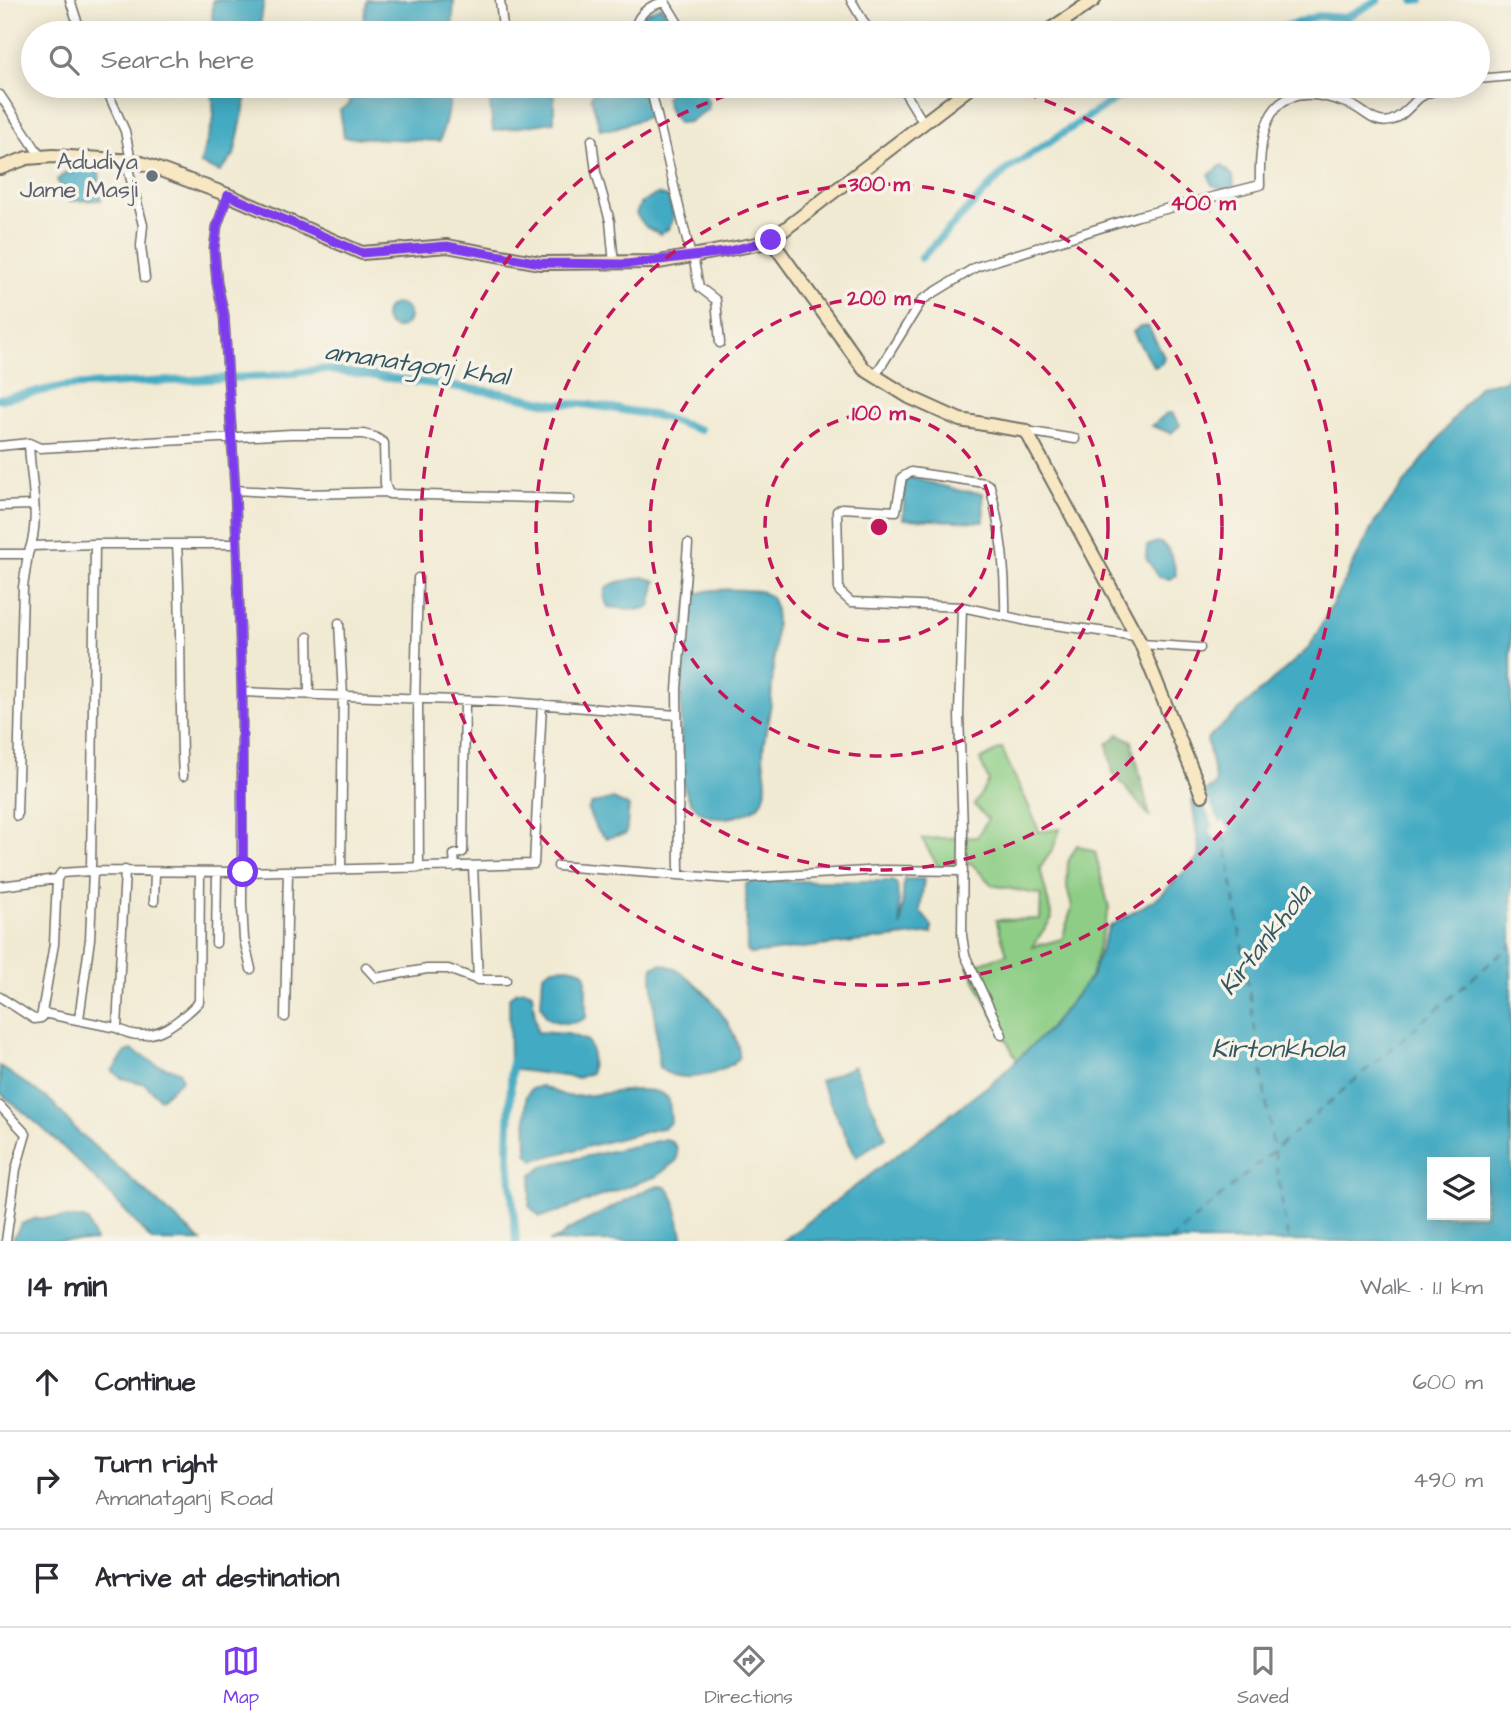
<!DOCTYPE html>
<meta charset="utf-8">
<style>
:root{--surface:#fff;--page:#f2f2f3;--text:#2b2b33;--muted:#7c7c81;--line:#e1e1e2;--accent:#7c3aed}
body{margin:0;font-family:"Architects Daughter",sans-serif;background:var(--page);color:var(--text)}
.controls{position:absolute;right:21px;bottom:21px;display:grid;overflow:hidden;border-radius:0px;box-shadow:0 4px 18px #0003}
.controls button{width:63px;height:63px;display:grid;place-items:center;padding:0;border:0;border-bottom:2px solid var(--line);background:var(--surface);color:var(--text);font:35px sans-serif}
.stop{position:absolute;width:21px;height:21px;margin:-16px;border:5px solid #7c3aed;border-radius:50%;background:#fff}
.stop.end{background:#7c3aed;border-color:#fff;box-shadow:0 2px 7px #0008}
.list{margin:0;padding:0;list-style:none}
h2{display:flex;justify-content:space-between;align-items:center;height:91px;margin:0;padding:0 28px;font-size:30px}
h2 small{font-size:23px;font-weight:400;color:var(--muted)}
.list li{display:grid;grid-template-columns:46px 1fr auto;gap:21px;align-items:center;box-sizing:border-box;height:98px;padding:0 28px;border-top:2px solid var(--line)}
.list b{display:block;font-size:26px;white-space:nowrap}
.list p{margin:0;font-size:23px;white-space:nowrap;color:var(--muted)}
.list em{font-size:23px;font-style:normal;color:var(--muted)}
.icon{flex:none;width:38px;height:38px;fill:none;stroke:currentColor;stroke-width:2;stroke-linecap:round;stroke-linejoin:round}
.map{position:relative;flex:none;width:1511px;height:1241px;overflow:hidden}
.search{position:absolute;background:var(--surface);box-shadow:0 4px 18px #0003;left:21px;right:21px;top:21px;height:77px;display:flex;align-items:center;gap:18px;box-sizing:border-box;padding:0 24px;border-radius:38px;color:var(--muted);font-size:26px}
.sheet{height:385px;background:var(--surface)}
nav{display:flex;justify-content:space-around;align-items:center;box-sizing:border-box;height:98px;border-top:2px solid var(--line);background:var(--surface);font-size:19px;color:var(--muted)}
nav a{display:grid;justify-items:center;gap:4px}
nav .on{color:var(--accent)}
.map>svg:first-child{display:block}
</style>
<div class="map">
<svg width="1511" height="1241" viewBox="0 0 1511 1241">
<rect width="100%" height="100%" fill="#f7f3e8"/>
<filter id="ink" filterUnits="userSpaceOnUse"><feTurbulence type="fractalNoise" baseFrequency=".0143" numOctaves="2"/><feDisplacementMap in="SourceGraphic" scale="14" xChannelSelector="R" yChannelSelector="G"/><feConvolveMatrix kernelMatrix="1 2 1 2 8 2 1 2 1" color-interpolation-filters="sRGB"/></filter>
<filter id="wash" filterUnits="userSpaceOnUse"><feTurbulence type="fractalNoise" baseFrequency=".00686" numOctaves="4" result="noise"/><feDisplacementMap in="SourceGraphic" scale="28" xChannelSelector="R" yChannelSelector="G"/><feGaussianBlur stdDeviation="1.57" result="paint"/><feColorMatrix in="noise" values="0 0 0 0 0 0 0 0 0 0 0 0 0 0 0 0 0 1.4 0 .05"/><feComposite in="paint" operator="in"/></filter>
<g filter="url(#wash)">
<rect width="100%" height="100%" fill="#f1ead3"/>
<path fill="#8dcd85" stroke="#5c7c58" stroke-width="2" d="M1002 748C1013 777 1029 802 1039 832L1060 829 1053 849 1040 868 1052 918 1032 947 1062 939 1072 907 1067 888 1068 862 1077 845 1095 852 1109 908 1091 976 1049 1029 1017 1060 968 967 1007 954 996 920 1040 919 1041 895 992 885 971 863 939 868 922 839 977 837 988 819 974 805 989 781 980 760Z"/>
<path fill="#72b072" stroke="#4e6e4e" stroke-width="2" d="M1119 734 1132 741 1150 817 1113 773 1107 744Z"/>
<path fill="#42aac2" stroke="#366a76" stroke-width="2" fill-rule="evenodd" d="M213 0H264L259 33H208L212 27Z
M367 0H454L452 33H361Z
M661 6 673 26 668 33H636L644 14Z
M212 86H249L234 155 220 172 200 164 214 118Z
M352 86H450L449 107 440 141 344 137 340 110 349 105Z
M488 86H550L554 89V122L493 131Z
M674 86H700L708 101V109L689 122 678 123 670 112 665 98Z
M620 88 644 95 650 116 612 129H600L591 97 593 93Z
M1222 165 1233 176 1234 187 1225 190 1212 185 1209 175Z
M72 167 99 172 101 200 69 201 57 180Z
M657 194 668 197 674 218 668 229 660 234 646 227 636 214 640 204Z
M385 316a12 12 0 1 1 24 0a12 12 0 1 1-24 0Z
M1148 326 1164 357 1162 363 1155 367C1150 362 1136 338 1133 332L1139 327Z
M1511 370V1241H783L997 1079 1049 1029 1091 977 1109 927 1160 896 1200 856 1192 800 1216 784 1207 739 1310 647 1375 522 1479 386 1505 381ZM1432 1162H1485V1215H1432Z
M1167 413H1172L1180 425 1171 433 1152 426Z
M909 477 961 491 983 493 984 522 903 519 905 480Z
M1157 542C1171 545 1174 562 1176 575L1170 579 1159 577 1146 558 1147 546Z
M643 577 656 581 650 607 637 610 608 607C594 579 626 582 643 577Z
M760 591 771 597 776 609C776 639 773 670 771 700 770 718 763 736 763 754 763 768 769 783 764 797 759 813 727 821 712 817 694 812 687 799 683 782 680 758 679 611 691 598 701 586 744 590 760 591Z
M613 799 629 806 626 834 606 838 596 829 588 810 591 804Z
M904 879H924L920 911 932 926V933L751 954 747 951 746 884 753 881H892L897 884 901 927Z
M661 964C690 968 742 1028 739 1058 720 1076 681 1085 659 1068L652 976 653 967Z
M568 967 581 970 586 975V1018C574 1025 558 1025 546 1017L541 1005 543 974 553 968Z
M525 990 532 993 537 1032 568 1034 588 1041 592 1052 591 1073 578 1078 510 1069 509 998 515 992Z
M132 1050 158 1065 179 1071 182 1080 160 1099 145 1084 121 1078 112 1071 126 1052Z
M0 1066 52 1102 77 1131 201 1241H152C105 1187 57 1137 0 1093Z
M854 1066 886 1137 856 1157 820 1081Z
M541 1086C549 1089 559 1094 567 1096 588 1100 656 1078 669 1100L671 1122 665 1127 534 1160 527 1153 526 1096 531 1089Z
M666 1139C677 1144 678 1149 677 1160L657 1176 549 1215 540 1217 529 1206 532 1174 547 1165Z
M661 1186 668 1188 675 1201 683 1241H549L560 1238 568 1230 652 1187Z
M37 1218H80L88 1221 95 1241H12L21 1224Z"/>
<path fill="#f1ead3" d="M1204 793 1220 823 1224 821 1229 830 1215 839 1210 830 1214 826 1200 796Z"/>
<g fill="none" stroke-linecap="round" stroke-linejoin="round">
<path stroke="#42aac2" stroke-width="8" d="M1414 0H1421
M1266 33 1318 16 1345 18 1378 0
M921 258 1005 171 1135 86
M0 399 66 386 272 376 323 369 500 393 554 404H582L617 409 658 416 700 430
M512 1061 508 1147 516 1241"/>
<path stroke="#335760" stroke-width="2" stroke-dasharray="9 7" stroke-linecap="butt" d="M1221 835 1226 844 1288 1241
M1169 1241 1511 945"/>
</g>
</g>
<g filter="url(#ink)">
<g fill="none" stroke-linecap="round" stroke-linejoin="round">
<g stroke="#706e66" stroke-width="11">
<path id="street" d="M70 0 81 33
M500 0 503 28 507 33
M851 0 870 33
M635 33C635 16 648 5 665 2L684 33
M1478 79 1511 76
M105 86 125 131 131 161
M650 86 691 257
M901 86 923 122
M0 95 41 157
M592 140 596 172 610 221 614 264
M126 161 143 225 141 246 145 278
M228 195 217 226 214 249 217 283 224 315 235 490 242 692V905L244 939 251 969
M693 256 699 287 716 300 720 343
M875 376 922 300 976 267 1138 216 1260 185C1258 117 1274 74 1351 105 1364 110 1374 125 1390 121 1401 118 1411 105 1419 98 1427 92 1440 89 1449 86
M1026 431 1075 439
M0 446 29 443 40 448 291 434H363L375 437 384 443 385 484 389 494 570 499
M235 490 306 494 387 492
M0 506 34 505
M237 544H95L91 871 243 872 534 864 542 704
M177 545C182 621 179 699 183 776
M32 546 95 544
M0 554H28C42 521 30 478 29 443
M962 607 959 715 963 830 962 935 965 955 1002 1035
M1005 615C1006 571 1001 529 990 486L985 483 911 472 902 477 896 511 842 508 837 511 839 591 851 602 962 607 1032 622 1136 636
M339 623 343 696 341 870
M308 637 309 694
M1141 644 1200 648
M242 692 509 702 677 715
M415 699 418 578
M418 699 419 868
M17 816 23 587 28 554
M558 866 731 879 883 870 963 871
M455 867 454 855 463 852 465 702
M473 867 478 980
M679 873 677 690 688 544
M0 886 57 879 61 873 91 871
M154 901 155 872
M216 943 217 872
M366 967 376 978 427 969H448L478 980H506
M0 997 34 1019 41 1018 54 944 57 879
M43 1013 117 1028 125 870
M285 1017 288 871
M79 1019 90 939 93 871
M117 1028C149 1047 177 1024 199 1002L200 872
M0 1106 26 1134 16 1169 6 1241"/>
</g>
<g stroke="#706e66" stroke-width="16">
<path id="secondary" d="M1045 33 1094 0
M0 168 27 158 53 156 136 161 228 195 362 253 447 246 540 263 659 262 768 242 972 86
M771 240 864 369 909 397 960 420 1026 431 1141 644 1202 795"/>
</g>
<use href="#street" stroke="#fff" stroke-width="8"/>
<use href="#secondary" stroke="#f7e8c3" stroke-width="12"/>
</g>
</g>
<g fill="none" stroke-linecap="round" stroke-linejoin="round" filter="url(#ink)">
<path stroke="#7c3aed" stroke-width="9" d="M243 872 242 692 235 490 224 314 217 283 214 249 217 226 228 195 362 253 447 246 540 263 627 264 725 252 771 240"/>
</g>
<g fill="none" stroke="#c2185b" stroke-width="3.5" stroke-dasharray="12 9">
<circle cx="879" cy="527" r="114"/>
<circle cx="879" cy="527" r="229"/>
<circle cx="879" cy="527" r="343"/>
<path d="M1005 87A458 458 0 1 1 753 87"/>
</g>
<circle fill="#6b7280" stroke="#f7f3e8" stroke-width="2.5" cx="152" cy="176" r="7"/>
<g text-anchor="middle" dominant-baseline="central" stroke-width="7" stroke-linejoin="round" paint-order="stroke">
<g font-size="24" fill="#5b616d" stroke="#f7f3e8" text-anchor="end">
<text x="138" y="162">Adudiya<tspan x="138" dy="28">Jame Masji</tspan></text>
</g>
<g font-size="26" font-style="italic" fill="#335760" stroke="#f7f3e8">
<text transform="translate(417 364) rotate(8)">amanatgonj khal</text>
<text transform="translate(1265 940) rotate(-52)">Kirtankhola</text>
<text x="1278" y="1049">Kirtonkhola</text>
</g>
</g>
<circle cx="879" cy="527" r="10" fill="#c2185b" stroke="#f7f3e8" stroke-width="3.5"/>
<g font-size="21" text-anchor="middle" font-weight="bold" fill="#c2185b" stroke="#f7f3e8" stroke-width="7" stroke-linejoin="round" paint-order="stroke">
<text x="879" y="191">300 m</text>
<text x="1203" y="210">400 m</text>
<text x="879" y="305">200 m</text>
<text x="879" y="420">100 m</text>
</g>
</svg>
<div class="controls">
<button><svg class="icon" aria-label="layers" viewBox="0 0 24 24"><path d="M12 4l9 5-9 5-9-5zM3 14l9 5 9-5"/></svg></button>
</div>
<div class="stop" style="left:243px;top:872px"></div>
<div class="stop end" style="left:771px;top:240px"></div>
<div class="search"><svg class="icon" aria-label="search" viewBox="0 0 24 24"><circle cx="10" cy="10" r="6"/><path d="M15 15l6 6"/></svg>Search here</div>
</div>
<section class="sheet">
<h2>14 min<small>Walk · 1.1 km</small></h2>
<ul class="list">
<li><svg class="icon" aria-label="ahead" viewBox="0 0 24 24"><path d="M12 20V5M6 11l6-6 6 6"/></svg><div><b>Continue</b></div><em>600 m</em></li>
<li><svg class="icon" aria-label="right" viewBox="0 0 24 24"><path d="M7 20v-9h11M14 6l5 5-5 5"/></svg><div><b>Turn right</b><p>Amanatganj Road</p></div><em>490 m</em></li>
<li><svg class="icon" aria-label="arrive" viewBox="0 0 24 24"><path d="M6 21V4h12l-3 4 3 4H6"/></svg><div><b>Arrive at destination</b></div></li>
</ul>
</section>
<nav>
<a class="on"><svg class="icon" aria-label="map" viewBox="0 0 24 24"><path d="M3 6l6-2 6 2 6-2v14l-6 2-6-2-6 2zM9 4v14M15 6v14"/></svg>Map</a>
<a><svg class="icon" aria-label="directions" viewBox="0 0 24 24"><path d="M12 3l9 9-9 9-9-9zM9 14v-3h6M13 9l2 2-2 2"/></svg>Directions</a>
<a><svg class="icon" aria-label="saved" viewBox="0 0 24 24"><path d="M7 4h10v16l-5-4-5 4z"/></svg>Saved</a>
</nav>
